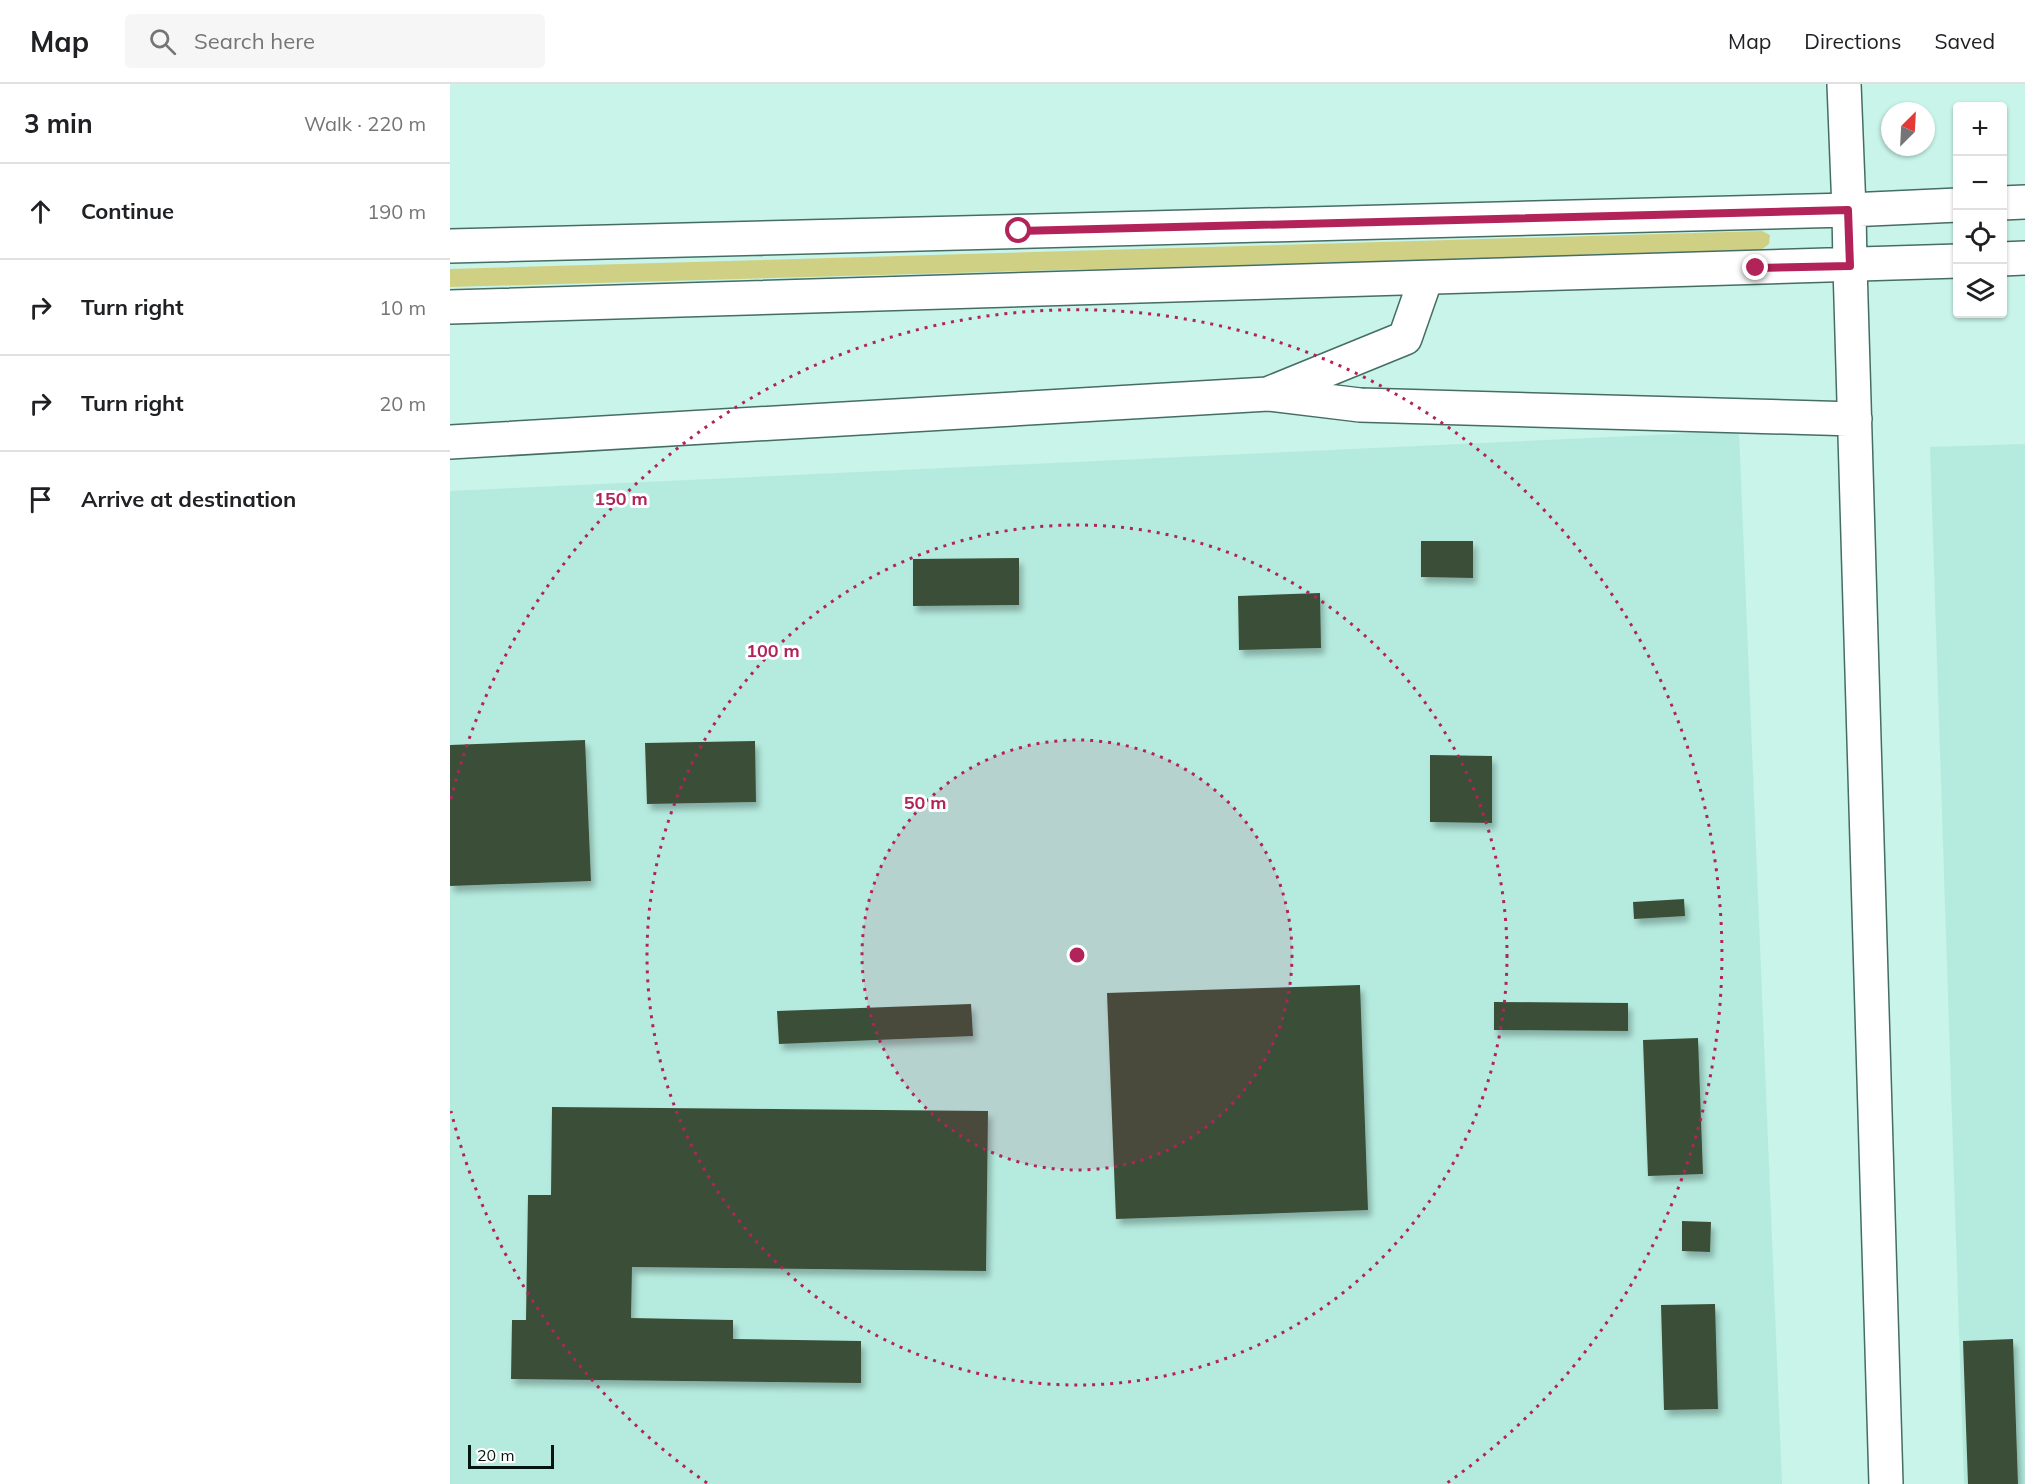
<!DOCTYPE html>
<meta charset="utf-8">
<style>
:root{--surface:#fff;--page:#f6f6f6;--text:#202124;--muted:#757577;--line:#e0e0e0}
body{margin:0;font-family:Mulish,sans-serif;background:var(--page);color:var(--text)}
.controls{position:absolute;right:18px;top:18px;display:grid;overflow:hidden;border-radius:6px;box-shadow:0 2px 4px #0004}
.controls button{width:54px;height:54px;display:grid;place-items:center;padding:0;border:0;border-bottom:2px solid var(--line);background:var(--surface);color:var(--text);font:30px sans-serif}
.compass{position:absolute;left:1431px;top:18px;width:54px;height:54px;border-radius:50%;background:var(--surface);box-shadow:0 2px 4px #0004;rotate:24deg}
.scale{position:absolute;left:18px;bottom:15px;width:86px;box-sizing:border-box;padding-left:6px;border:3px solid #041410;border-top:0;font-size:16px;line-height:21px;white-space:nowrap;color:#041410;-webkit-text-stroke:4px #fff;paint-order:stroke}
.stop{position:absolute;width:18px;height:18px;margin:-14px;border:4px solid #b22459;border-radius:50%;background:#fff}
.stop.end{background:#b22459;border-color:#fff;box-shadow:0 2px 6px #0008}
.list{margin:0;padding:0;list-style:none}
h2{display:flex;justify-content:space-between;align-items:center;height:78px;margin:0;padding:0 24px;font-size:26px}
h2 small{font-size:20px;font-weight:400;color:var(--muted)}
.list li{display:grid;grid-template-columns:39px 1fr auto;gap:18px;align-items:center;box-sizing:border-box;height:96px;padding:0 24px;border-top:2px solid var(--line)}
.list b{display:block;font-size:22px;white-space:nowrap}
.list em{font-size:20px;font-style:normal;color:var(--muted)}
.icon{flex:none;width:33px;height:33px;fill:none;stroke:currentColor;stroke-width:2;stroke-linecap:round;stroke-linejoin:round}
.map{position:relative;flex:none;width:1575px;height:1400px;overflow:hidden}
header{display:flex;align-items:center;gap:36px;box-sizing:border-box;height:84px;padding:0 30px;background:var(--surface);border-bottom:2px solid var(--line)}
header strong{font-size:28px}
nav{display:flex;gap:33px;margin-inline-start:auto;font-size:21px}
.search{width:420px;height:54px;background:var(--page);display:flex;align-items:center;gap:15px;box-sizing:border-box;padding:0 21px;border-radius:6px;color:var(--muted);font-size:22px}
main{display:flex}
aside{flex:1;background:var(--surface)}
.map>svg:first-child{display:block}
</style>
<header>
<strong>Map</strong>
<div class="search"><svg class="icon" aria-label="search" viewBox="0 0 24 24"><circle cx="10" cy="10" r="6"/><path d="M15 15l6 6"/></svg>Search here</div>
<nav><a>Map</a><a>Directions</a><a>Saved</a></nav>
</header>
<main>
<aside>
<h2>3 min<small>Walk · 220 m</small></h2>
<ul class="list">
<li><svg class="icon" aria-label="ahead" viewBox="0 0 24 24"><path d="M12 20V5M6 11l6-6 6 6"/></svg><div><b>Continue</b></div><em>190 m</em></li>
<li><svg class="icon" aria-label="right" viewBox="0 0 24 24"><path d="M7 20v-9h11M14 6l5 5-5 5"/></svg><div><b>Turn right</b></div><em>10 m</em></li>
<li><svg class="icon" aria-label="right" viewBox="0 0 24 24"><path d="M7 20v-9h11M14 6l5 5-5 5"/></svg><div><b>Turn right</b></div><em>20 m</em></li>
<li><svg class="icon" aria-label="arrive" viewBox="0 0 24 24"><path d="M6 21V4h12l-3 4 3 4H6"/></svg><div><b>Arrive at destination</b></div></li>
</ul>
</aside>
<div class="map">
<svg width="1575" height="1400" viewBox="0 0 1575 1400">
<defs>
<filter id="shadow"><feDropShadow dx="3.5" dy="6" stdDeviation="3" flood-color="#0004"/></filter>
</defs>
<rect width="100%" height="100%" fill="#c8f4e9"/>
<path fill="#b5ebde" d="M1289 347 1332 1400H0V407Z
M1575 360V1400H1514L1480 363Z"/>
<path fill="#cfd083" d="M1312 147 1320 151 1319 160 1311 166 1294 167 0 203V185Z"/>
<path fill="#3a5038" filter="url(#shadow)" d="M971 457H1023V494L971 493Z
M569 474V521L463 522V475Z
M870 509 871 564 789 566 788 512Z
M135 656 141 797 0 802V661Z
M305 657 306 718 197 720 195 659Z
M980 671 1042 672V739L980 738Z
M1234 815 1235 832 1184 835 1183 818Z
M910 901 918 1126 666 1135 657 909Z
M1044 918 1178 919V947L1044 946Z
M521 920 523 952 329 960 327 927Z
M1248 954 1253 1090 1198 1092 1193 956Z
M102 1023 538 1027 536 1187 182 1183 181 1234 283 1236V1255L411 1257V1299L61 1295 62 1236H76L78 1111H101Z
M1232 1137 1261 1138 1260 1168 1232 1167Z
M1265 1220 1268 1325 1214 1326 1211 1221Z
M1563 1255 1568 1400H1518L1513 1257Z"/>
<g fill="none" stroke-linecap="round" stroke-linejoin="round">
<g stroke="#456d64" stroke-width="36">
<path id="minor" d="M1394 0 1399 126
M1400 182 1436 1400
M820 309 955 254 976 194
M0 358 818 310 910 321 1405 335"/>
</g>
<g stroke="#456d64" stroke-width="36">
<path id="major" d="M1552 119 1575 118
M1399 126 1400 182
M0 162 1399 126 1508 121
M1552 175 1575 174
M0 223 1508 177"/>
</g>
<use href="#minor" stroke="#fff" stroke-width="33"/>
<use href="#major" stroke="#fff" stroke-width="33"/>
</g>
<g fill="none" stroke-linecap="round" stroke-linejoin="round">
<path stroke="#b22459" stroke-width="8" d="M569 147 1398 126 1400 182 1306 184"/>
</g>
<circle cx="627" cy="871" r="215" fill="#b22459" fill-opacity=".12"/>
<g fill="none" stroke="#b22459" stroke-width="3" stroke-dasharray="3 6">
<circle cx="627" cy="871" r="215"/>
<circle cx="627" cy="871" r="430"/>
<path d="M257 1399A645 645 0 0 1 1 1027M1 715A645 645 0 1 1 997 1399"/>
</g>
<circle cx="627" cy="871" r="9" fill="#b22459" stroke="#fff" stroke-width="3"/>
<g font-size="18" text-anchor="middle" font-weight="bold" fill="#b22459" stroke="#fff" stroke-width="6" stroke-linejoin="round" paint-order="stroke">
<text x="171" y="421">150 m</text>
<text x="323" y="573">100 m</text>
<text x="475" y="725">50 m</text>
</g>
</svg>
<div class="controls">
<button>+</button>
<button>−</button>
<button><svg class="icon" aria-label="locate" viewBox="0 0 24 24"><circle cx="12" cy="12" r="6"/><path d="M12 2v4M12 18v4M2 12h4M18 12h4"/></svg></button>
<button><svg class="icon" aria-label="layers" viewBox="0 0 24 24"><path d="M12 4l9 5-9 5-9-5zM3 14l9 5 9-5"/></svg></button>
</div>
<svg class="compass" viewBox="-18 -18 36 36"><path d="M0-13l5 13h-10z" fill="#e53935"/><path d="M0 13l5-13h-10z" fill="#757577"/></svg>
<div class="scale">20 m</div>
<div class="stop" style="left:569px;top:147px"></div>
<div class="stop end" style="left:1306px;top:184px"></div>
</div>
</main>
